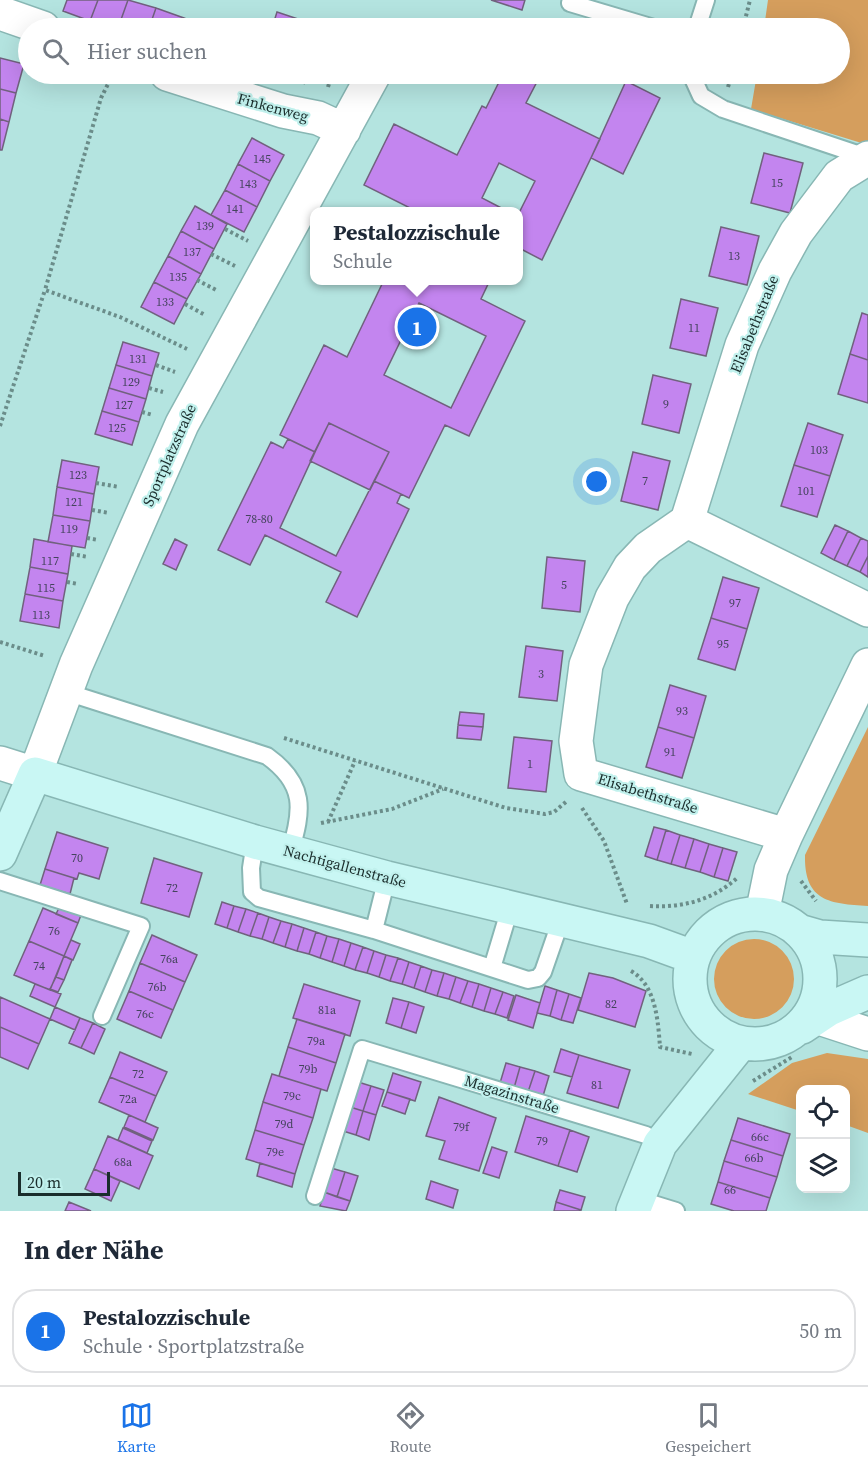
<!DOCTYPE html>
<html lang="de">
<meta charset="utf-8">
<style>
:root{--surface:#fff;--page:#f6f6f7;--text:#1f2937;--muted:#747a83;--line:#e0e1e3;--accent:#1a73e8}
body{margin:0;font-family:"Source Serif 4",serif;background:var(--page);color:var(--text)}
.controls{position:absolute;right:18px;bottom:18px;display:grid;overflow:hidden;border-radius:12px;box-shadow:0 6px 24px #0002}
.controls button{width:54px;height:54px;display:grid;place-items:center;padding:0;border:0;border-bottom:2px solid var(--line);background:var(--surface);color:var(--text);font:30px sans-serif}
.scale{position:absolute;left:18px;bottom:15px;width:92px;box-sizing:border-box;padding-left:6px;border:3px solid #1a2d2c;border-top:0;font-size:16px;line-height:21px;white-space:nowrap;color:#1a2d2c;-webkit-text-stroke:4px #c1f1ed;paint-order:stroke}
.you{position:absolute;left:597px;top:482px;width:21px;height:21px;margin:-15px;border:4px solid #fff;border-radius:50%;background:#1a73e8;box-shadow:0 0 0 9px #1a73e833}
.badge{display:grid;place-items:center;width:39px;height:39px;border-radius:50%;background:var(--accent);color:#fff;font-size:20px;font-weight:700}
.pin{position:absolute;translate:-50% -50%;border:3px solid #fff;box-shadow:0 2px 6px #0006}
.popup{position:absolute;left:310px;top:207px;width:213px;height:78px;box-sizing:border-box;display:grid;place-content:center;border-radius:12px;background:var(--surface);filter:drop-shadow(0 2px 4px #0005);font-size:20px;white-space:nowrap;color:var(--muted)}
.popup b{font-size:22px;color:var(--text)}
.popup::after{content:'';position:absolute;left:50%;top:100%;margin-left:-12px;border:12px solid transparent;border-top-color:var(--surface)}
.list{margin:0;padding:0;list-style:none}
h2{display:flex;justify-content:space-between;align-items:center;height:78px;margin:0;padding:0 24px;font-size:26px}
h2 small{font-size:20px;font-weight:400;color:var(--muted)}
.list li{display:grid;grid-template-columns:39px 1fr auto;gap:18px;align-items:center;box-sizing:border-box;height:84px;margin:0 12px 12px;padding:0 12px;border:2px solid var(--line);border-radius:24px}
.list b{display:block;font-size:22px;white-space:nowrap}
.list p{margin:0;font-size:20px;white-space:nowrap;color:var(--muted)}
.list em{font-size:20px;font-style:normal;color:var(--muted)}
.icon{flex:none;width:33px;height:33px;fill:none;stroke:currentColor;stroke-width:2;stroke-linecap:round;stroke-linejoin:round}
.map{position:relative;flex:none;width:868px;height:1211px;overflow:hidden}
.search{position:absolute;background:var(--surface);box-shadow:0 6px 24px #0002;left:18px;right:18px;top:18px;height:66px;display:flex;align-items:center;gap:15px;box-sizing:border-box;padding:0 21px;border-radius:33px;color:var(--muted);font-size:22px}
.sheet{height:174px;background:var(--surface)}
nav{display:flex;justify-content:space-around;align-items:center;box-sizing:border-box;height:84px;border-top:2px solid var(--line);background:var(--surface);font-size:16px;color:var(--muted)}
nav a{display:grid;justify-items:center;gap:3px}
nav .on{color:var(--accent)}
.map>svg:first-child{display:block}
</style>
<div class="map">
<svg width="868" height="1211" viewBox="0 0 868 1211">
<rect width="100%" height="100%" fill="#b4e4e0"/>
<path fill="#d59e5d" d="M768 0H868V145L751 109 757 74H840V28H764Z
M868 727V906C829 904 804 901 805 855Z
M714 979a40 40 0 1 1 80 0a40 40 0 1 1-80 0Z
M827 1053 868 1059V1133L846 1125V1090H800V1111L748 1094 792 1063Z"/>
<path fill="#c385ef" stroke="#71617e" stroke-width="1.5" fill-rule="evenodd" d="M67 0H98L90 21 63 11Z
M98 0H128L118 28 90 21Z
M128 0 156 8 149 28H118Z
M491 0H525L522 10Z
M156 8 184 18 180 28H149Z
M277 12 304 21 302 28H272Z
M184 18 210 28H180Z
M304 21 328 28H302Z
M0 58 24 64 16 93 0 89Z
M503 74H541L526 103 600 139 542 260 519 248V213L535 181 499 163 482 198 509 212H418L364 185 394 124 457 155 482 106 486 108Z
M626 81 660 98 623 174 591 158Z
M0 89 16 93 9 122 0 119Z
M0 119 9 122 2 150H0Z
M252 138 284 155 270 181 238 164Z
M764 153 803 163 790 213 751 203Z
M238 164 270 181 257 207 225 190Z
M225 190 257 207 244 232 211 215Z
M195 206 227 224 214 249 181 231Z
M721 227 759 236 747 285 709 276Z
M181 231 214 249 201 274 168 256Z
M168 256 201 274 187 299 154 282Z
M384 280H490L481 299 525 321 469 436 445 425 409 498 374 481 389 452 329 423 315 452 280 435 324 345 347 357ZM419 303 486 336 451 408 384 375Z
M154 282 187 299 174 324 141 307Z
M681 299 718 308 706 356 670 348Z
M862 313 868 315V360L850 354Z
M123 342 159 353 152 376 116 365Z
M850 354 868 360V403L838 394Z
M116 365 152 376 146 399 109 388Z
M653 375 691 384 679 433 642 424Z
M109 388 146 399 139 422 102 411Z
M102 411 139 422 132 445 95 434Z
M329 423 389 452 370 490 310 461Z
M808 423 843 435 830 476 794 465Z
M288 439 315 452 280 528 336 556 374 481 401 494 397 503 409 509 357 617 326 602 341 572 265 535 250 565 218 550 271 442 283 448Z
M633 452 670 461 658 510 621 501Z
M62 460 99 467 94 494 57 487Z
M794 465 830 476 817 517 781 506Z
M57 487 94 494 90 521 53 515Z
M53 515 90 521 85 548 48 542Z
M835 525 848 531 834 560 821 553Z
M848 531 861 538 847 566 834 560Z
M861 538 868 541V556L860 572 847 566Z
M34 539 72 546 68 574 30 567Z
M175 539 187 545 176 570 163 564Z
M868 556V577L860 572Z
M547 557 585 561 580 612 542 608Z
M30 567 68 574 63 601 25 594Z
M723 577 759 588 747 629 711 618Z
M25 594 63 601 59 628 20 621Z
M711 618 747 629 735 670 698 659Z
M526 646 563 651 557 701 519 697Z
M670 685 706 696 694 738 658 727Z
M460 712 484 714 483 727 458 725Z
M458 725 483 727 481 740 457 738Z
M658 727 694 738 682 778 646 767Z
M514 737 552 741 546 792 508 788Z
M654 827 666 830 657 860 645 856Z
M666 830 680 835 671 864 657 860Z
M57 832 108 848 99 879 79 873 77 879 45 869Z
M680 835 694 839 685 868 671 864Z
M694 839 709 844 700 872 685 868Z
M709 844 723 848 714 877 700 872Z
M723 848 737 852 728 881 714 877Z
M154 858 202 873 189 917 141 903Z
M45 869 74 878 70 894 40 885Z
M222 902 234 906 227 928 215 924Z
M60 906 81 915 78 923 56 914Z
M234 906 246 909 238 932 227 928Z
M43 908 78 923 64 956 29 941Z
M246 909 258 913 250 936 238 932Z
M258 913 269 917 262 939 250 936Z
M269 917 281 921 273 943 262 939Z
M281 921 292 924 285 947 273 943Z
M292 924 304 928 297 951 285 947Z
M304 928 316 932 309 954 297 951Z
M316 932 327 936 320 958 309 954Z
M152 935 197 955 185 982 140 963Z
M327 936 339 939 332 962 320 958Z
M339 939 351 943 344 966 332 962Z
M71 940 80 944 73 960 64 956Z
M29 941 64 956 50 990 14 975Z
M351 943 363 947 355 970 344 966Z
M363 947 374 951 367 973 355 970Z
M374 951 386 955 379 977 367 973Z
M386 955 398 958 390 981 379 977Z
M64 956 72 960 64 980 56 977Z
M398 958 409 962 402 984 390 981Z
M409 962 421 966 414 988 402 984Z
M140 963 185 982 173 1010 129 991Z
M421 966 432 970 425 992 414 988Z
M432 970 444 973 437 996 425 992Z
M444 973 456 977 449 999 437 996Z
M589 973 613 978 646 991 635 1027 578 1010Z
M56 977 64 980 58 992 50 989Z
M456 977 468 981 460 1003 449 999Z
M468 981 479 984 472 1007 460 1003Z
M35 984 61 994 55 1007 30 996Z
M304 984 360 1001 350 1036 293 1018Z
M479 984 491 988 484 1011 472 1007Z
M545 986 557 990 550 1016 537 1013Z
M491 988 503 992 495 1014 484 1011Z
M557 990 569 994 561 1020 550 1016Z
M129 991 173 1010 161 1038 117 1019Z
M503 992 514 996 507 1018 495 1014Z
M569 994 581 998 573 1023 561 1020Z
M516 995 540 1003 533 1028 508 1020Z
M0 997 50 1019 39 1044 0 1027Z
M393 998 409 1002 401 1028 386 1023Z
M409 1002 424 1007 416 1033 401 1028Z
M55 1007 80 1018 75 1030 50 1019Z
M80 1018 93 1023 81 1048 69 1043Z
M297 1019 345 1034 336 1063 288 1047Z
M93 1023 105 1029 94 1054 81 1048Z
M0 1027 39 1044 28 1069 0 1057Z
M288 1047 336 1063 327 1091 279 1076Z
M561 1049 579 1055 572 1077 554 1072Z
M120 1052 167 1072 156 1096 110 1077Z
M579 1055 630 1070 618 1108 567 1093Z
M506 1063 520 1067 514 1088 500 1083Z
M520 1067 535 1071 528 1092 514 1088Z
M535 1071 549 1076 543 1096 528 1092Z
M393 1073 421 1082 415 1101 387 1092Z
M272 1074 321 1089 313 1118 263 1102Z
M110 1077 156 1096 145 1122 99 1102Z
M358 1082 371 1086 363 1111 350 1107Z
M371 1086 384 1090 376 1115 363 1111Z
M387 1092 410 1099 405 1114 382 1106Z
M439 1097 496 1118 479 1171 439 1159 445 1141 426 1136Z
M263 1102 313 1118 304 1145 255 1130Z
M350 1107 363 1111 356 1135 343 1131Z
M363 1111 376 1115 369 1140 356 1135Z
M129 1115 158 1128 153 1140 124 1127Z
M526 1116 570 1130 558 1166 515 1152Z
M738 1118 790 1134 783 1156 731 1140Z
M123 1128 152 1141 147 1153 118 1140Z
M255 1130 304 1145 295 1174 246 1159Z
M570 1130 589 1137 577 1172 558 1166Z
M108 1136 153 1156 139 1189 94 1169Z
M731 1140 783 1156 777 1177 724 1161Z
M492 1147 507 1152 499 1178 483 1173Z
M724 1161 777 1177 770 1198 718 1182Z
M260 1163 295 1174 292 1187 257 1176Z
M331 1168 345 1172 337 1197 324 1192Z
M94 1169 120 1181 111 1201 85 1189Z
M345 1172 358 1176 350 1201 337 1197Z
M431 1181 458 1190 453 1208 426 1199Z
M718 1182 770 1198 766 1211H734L711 1204Z
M560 1190 585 1197 581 1210 556 1202Z
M324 1192 350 1201 346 1211 320 1206Z
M69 1202 91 1211H65Z
M556 1202 581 1210 580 1211H554Z"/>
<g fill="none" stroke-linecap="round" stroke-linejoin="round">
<g stroke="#88b7b4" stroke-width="20">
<path id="service" d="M571 0 570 3 654 28
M697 28 706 0
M691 74 701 96 723 109 866 157
M66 692 267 756C306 784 303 810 290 852
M255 842 251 868 252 892 259 898 374 930 528 980 538 978 543 972 561 920
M0 881 141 926 102 1016
M374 930 387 878
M492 968 510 908
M315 1196 362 1049 646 1135 660 1144
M637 1199 676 1211"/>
</g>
<g stroke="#88b7b4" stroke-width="36">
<path id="minor" d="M0 13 43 28
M167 74 283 111 318 118 344 130
M687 521 868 610
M0 763 35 774 76 665 182 424 374 74
M786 835 581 774 576 741 586 665 612 598 630 567 648 548 687 521 742 345 775 271 796 233 839 176 868 158
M762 914 771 870 786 835 868 665
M816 1017 868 1034"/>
</g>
<g stroke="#88b7b4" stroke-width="36">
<path id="secondary" d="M0 854 35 774 255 842 387 878 649 941 693 957
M690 979a65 65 0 1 1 130 0a65 65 0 1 1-130 0Z
M799 931 820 937 868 940
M802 1027 829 1009 868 992
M633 1211 660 1144 741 1043"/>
</g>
<path stroke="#6b8d8a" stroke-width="4" stroke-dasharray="3 3" stroke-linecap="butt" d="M80 28 84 19
M743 28 750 0
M113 74 101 98 45 290 120 317 187 349
M303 84 306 74
M328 87 332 74
M728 87 732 74
M225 229 248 241
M211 254 235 266
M197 280 218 291
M185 304 205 315
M156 365 175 372
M149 388 163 392
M142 412 153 415
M0 426 45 290
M96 483 119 487
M92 510 109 513
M87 538 98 540
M71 554 88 557
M67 582 78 584
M0 642 45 656
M284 738 506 808 545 814 554 812 567 801
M582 808 604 841 627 904
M328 822 355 761
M321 823 392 809 443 789
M801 881 816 901
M650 906C682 908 713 900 737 878
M631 971C656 985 658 1021 660 1047L692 1054
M753 1081 792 1057"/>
<use href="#service" stroke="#fff" stroke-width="16"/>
<use href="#minor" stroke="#fff" stroke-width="33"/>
<use href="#secondary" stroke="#c9f7f4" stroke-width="33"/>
</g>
<g text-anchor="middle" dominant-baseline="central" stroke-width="4.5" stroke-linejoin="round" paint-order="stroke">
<g font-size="12" fill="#44435d">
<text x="262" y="159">145</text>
<text x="777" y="183">15</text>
<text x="248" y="184">143</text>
<text x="235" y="209">141</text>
<text x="205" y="226">139</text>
<text x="192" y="252">137</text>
<text x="734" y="256">13</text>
<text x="178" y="277">135</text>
<text x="165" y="302">133</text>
<text x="694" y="328">11</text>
<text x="138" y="359">131</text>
<text x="131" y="382">129</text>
<text x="666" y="404">9</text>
<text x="124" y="405">127</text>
<text x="117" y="428">125</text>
<text x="819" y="450">103</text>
<text x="78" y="475">123</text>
<text x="645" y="481">7</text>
<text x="806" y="491">101</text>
<text x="74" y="502">121</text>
<text x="259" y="519">78-80</text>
<text x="69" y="529">119</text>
<text x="50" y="561">117</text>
<text x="564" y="585">5</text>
<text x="46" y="588">115</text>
<text x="735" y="603">97</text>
<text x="41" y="615">113</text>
<text x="723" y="644">95</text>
<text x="541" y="674">3</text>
<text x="682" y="711">93</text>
<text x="670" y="752">91</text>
<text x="530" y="764">1</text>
<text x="77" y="858">70</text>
<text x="172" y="888">72</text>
<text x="54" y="931">76</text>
<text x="169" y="959">76a</text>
<text x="39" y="966">74</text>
<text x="157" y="987">76b</text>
<text x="611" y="1004">82</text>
<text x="327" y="1010">81a</text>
<text x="145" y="1014">76c</text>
<text x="316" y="1041">79a</text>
<text x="308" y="1069">79b</text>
<text x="138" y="1074">72</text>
<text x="597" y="1085">81</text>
<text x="292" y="1096">79c</text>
<text x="128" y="1099">72a</text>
<text x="284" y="1124">79d</text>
<text x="461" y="1127">79f</text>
<text x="760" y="1137">66c</text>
<text x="542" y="1141">79</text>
<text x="275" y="1152">79e</text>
<text x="754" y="1158">66b</text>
<text x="123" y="1162">68a</text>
<text x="730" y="1190">66</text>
</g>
<g font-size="15" fill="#1a2d2c" stroke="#c1f1ed">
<text transform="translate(273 107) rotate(15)">Finkenweg</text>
<text transform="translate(754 324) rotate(-68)">Elisabethstraße</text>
<text transform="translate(169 455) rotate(-66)">Sportplatzstraße</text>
<text transform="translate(648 793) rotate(17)">Elisabethstraße</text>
<text transform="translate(345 866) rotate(15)">Nachtigallenstraße</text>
<text transform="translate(512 1094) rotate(17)">Magazinstraße</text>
</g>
</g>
</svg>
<div class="controls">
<button><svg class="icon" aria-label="locate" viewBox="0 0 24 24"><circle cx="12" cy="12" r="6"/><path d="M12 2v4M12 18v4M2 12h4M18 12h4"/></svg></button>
<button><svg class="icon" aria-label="layers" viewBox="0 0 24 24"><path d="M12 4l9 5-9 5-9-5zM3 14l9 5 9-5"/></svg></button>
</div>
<div class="scale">20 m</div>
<div class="you"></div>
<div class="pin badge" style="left:417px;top:327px">1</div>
<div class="popup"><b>Pestalozzischule</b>Schule</div>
<div class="search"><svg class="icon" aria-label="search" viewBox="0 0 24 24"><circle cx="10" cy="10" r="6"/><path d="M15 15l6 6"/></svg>Hier suchen</div>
</div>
<section class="sheet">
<h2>In der Nähe<small></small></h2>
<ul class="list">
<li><span class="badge">1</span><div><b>Pestalozzischule</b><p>Schule · Sportplatzstraße</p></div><em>50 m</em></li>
</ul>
</section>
<nav>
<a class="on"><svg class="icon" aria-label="map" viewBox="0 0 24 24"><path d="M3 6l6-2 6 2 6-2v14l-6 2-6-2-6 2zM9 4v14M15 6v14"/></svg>Karte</a>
<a><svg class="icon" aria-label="directions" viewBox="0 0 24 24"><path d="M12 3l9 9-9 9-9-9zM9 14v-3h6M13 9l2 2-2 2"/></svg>Route</a>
<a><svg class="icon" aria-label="saved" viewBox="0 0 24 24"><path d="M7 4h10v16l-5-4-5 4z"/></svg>Gespeichert</a>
</nav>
